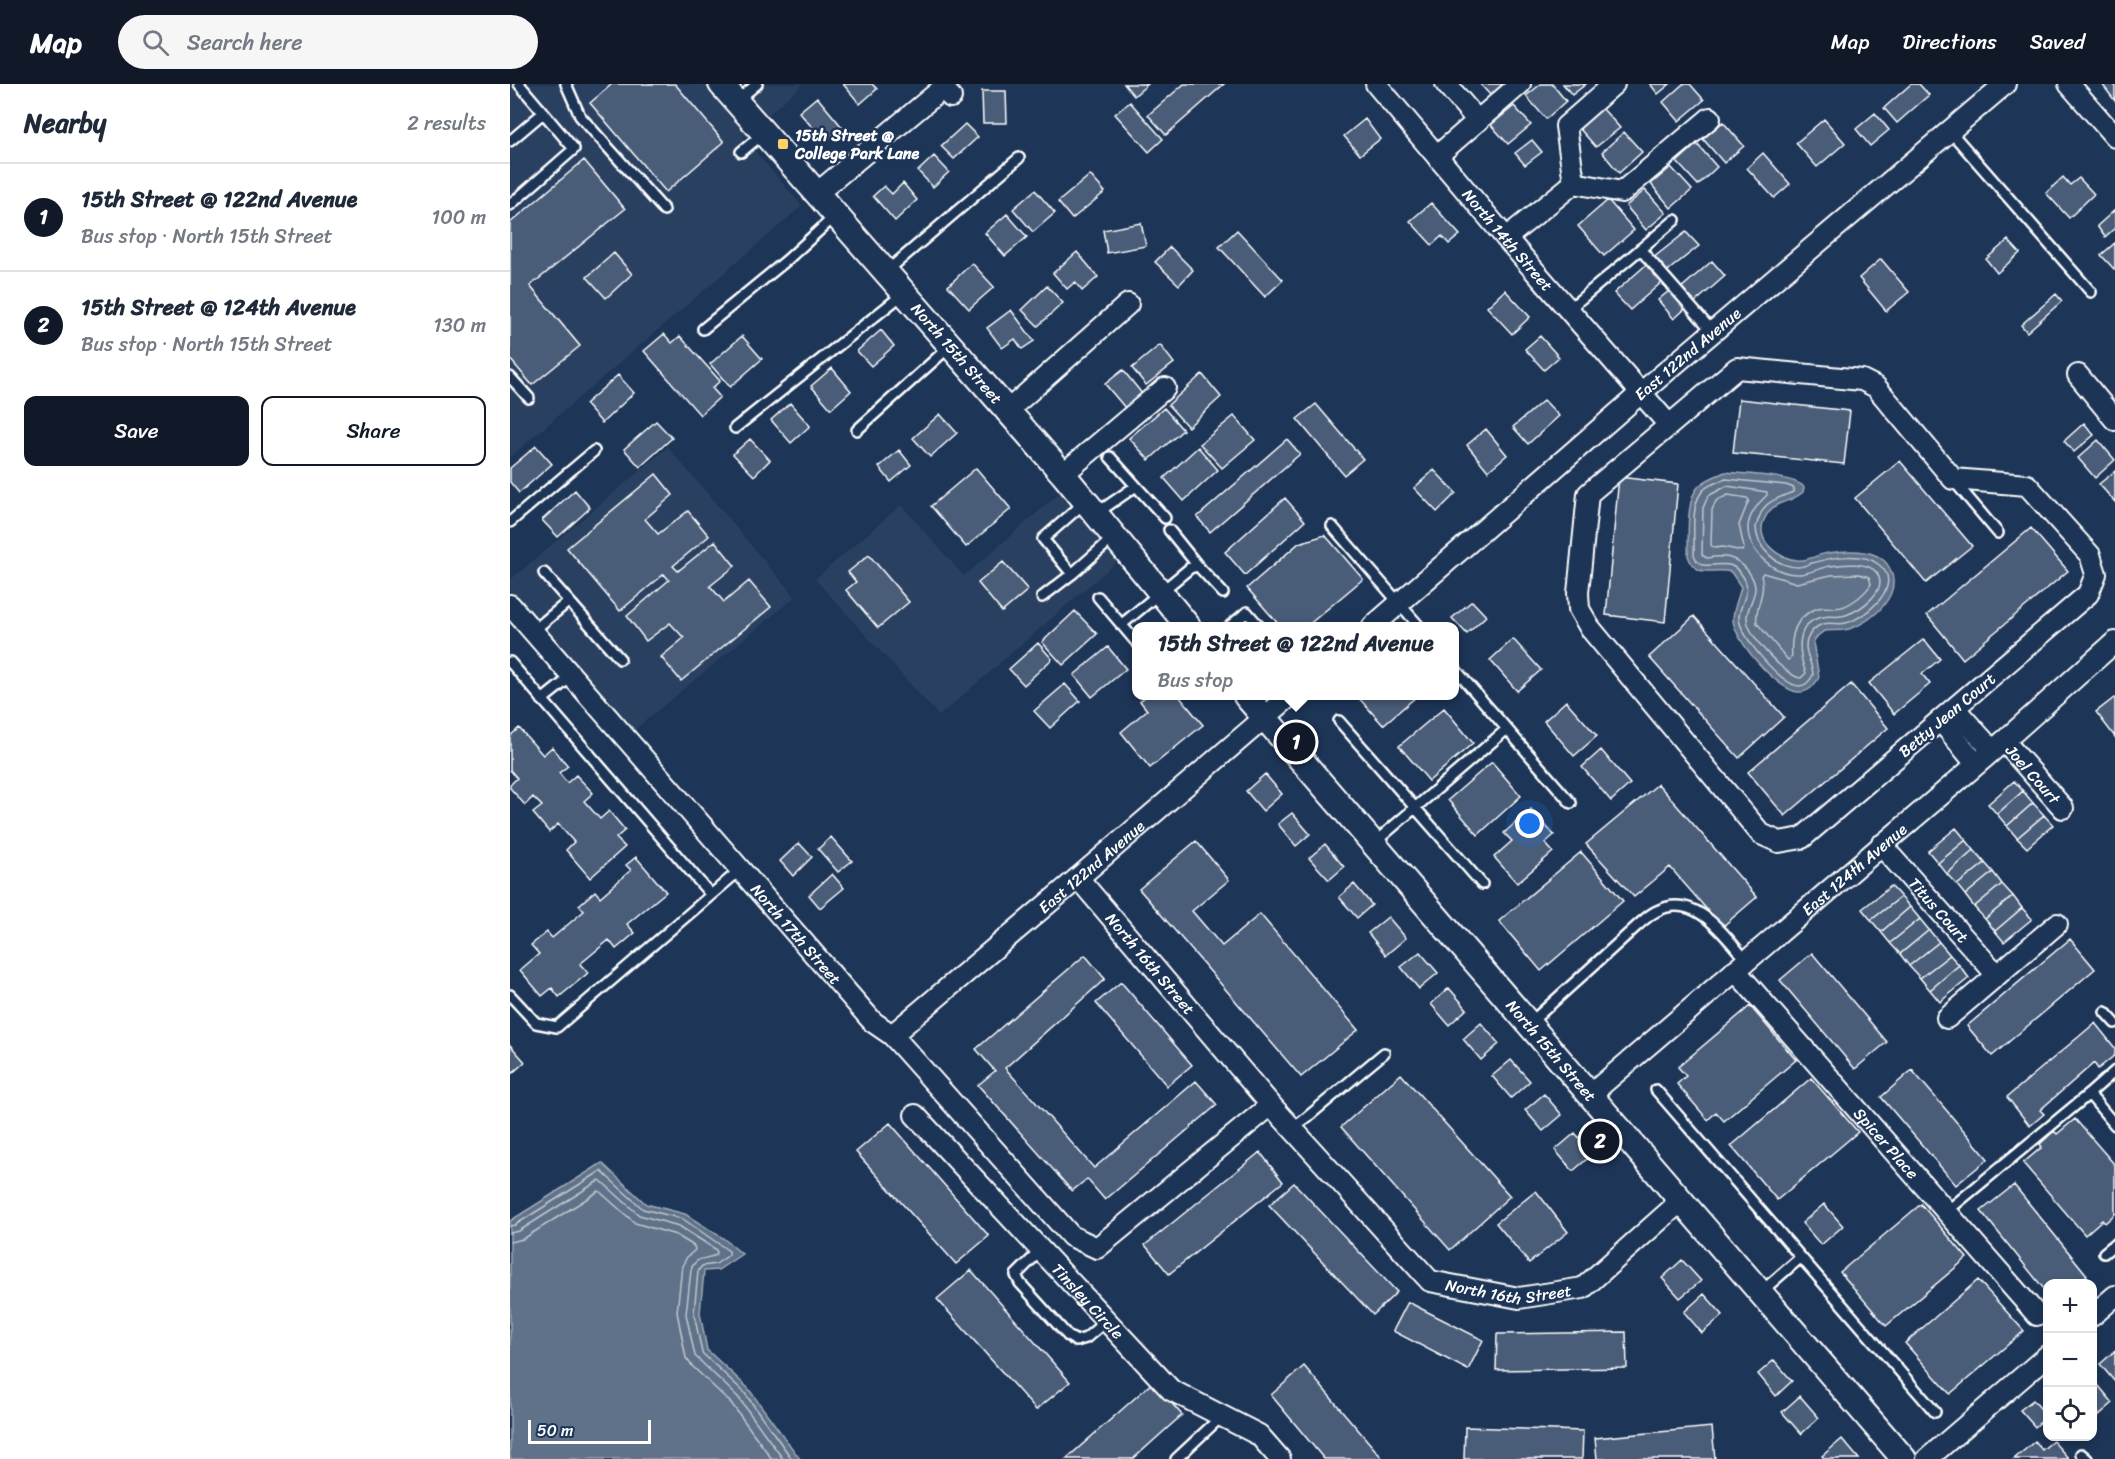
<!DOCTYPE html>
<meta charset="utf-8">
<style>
:root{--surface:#fff;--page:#f6f6f7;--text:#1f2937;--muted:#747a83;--line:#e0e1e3;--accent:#111827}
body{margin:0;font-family:Sriracha,sans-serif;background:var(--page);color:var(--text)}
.controls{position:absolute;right:18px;bottom:18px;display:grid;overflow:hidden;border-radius:12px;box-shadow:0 3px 9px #0003}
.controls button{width:54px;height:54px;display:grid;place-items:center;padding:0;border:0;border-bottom:2px solid var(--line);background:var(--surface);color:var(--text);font:30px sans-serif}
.scale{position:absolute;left:18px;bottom:15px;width:123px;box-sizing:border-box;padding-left:6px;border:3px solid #fff;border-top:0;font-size:16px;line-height:21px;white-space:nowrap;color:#fff;-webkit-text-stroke:4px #1d3557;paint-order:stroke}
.you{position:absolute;left:1020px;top:740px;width:21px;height:21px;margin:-15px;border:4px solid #fff;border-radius:50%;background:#1a73e8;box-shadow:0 0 0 9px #1a73e833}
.badge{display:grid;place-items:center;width:39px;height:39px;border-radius:50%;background:var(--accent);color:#fff;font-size:20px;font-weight:700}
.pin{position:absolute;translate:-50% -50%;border:3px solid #fff;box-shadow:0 2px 6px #0006}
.popup{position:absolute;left:622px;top:538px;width:327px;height:78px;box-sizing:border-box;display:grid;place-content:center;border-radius:12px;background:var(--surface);filter:drop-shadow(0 2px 4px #0005);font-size:20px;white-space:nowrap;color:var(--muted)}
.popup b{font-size:22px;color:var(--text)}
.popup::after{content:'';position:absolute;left:50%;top:100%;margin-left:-12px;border:12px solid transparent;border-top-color:var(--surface)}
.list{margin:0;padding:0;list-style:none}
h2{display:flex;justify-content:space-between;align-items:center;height:78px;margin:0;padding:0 24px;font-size:26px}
h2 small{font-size:20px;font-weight:400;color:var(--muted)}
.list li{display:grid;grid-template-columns:39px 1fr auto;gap:18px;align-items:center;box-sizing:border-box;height:108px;padding:0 24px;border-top:2px solid var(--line)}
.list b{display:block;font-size:22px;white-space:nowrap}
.list p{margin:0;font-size:20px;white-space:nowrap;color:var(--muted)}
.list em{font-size:20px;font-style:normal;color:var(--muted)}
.actions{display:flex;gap:12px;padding:18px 24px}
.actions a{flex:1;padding:14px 0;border:2px solid var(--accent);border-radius:12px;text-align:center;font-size:21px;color:var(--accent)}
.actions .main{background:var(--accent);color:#fff}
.icon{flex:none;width:33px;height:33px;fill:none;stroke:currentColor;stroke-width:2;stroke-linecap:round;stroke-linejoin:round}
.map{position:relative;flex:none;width:1605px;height:1375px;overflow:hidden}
header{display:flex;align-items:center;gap:36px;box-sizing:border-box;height:84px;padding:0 30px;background:var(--accent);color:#fff}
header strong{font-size:28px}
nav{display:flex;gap:33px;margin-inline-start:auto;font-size:21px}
.search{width:420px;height:54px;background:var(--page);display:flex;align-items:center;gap:15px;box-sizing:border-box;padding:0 21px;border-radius:33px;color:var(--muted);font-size:22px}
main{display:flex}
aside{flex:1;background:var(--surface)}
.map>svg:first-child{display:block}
</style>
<header>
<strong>Map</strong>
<div class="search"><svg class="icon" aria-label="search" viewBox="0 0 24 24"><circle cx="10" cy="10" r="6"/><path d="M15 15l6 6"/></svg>Search here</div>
<nav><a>Map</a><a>Directions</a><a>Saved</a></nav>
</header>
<main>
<aside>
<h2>Nearby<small>2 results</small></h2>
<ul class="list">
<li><span class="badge">1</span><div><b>15th Street @ 122nd Avenue</b><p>Bus stop · North 15th Street</p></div><em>100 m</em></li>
<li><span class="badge">2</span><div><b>15th Street @ 124th Avenue</b><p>Bus stop · North 15th Street</p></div><em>130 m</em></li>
</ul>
<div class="actions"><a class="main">Save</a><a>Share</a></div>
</aside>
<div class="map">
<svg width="1605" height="1375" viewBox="0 0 1605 1375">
<rect width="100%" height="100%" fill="#1d3557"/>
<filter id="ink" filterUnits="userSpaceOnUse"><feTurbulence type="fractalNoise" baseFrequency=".0167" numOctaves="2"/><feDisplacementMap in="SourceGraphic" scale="12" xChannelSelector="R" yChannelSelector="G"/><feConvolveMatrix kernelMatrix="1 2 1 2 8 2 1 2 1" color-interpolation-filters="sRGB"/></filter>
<g filter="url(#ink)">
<path fill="#2a4161" d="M0 0H293L233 53 292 122 0 373Z
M158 363 285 513 123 647 0 508V496Z
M551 408 610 475 429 632 305 495 391 421 454 492Z"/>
<path fill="#617289" stroke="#a0aab8" stroke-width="1.5" d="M1215 388C1232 390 1283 391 1294 403L1293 408C1279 421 1264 414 1254 436 1245 457 1268 474 1287 476 1296 478 1308 470 1318 469 1337 466 1370 463 1380 485 1393 511 1362 538 1339 545 1321 550 1315 540 1303 558L1309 593C1305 601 1298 609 1288 608 1267 606 1223 555 1223 535 1223 525 1229 513 1231 503L1221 488C1202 483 1187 496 1178 472 1179 454 1175 415 1189 402 1196 395 1206 392 1215 388Z
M92 1079 136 1120 175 1130 213 1154 232 1170 208 1186 194 1187 190 1229 197 1266 238 1304 290 1375H0V1137Z"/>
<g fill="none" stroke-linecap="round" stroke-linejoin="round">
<path stroke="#c0c7d0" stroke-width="1.5" d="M1216 395 1276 401 1284 404 1283 408C1261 417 1253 417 1246 443 1246 464 1267 483 1288 483 1294 483 1300 479 1306 478 1323 473 1353 468 1368 480 1396 500 1357 533 1336 539 1329 541 1321 538 1313 540 1306 542 1299 549 1297 556 1293 568 1303 580 1303 591 1300 597 1296 602 1289 602 1272 602 1229 551 1229 534 1229 520 1242 508 1234 494 1221 473 1211 483 1193 481L1187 477 1184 471C1185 452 1180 425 1191 409 1196 401 1208 398 1216 395Z
M1217 402 1257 408V411C1248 419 1237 433 1238 446 1240 470 1265 491 1289 490 1299 490 1309 484 1320 482 1332 480 1359 477 1367 489 1379 507 1350 526 1336 531 1328 534 1320 531 1313 533 1284 538 1288 569 1296 589L1291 594C1276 593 1237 551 1237 535 1236 525 1245 514 1245 504 1245 498 1241 491 1238 487 1226 472 1214 471 1197 474L1192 471 1193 424 1198 412Z
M1218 411 1237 414 1239 416 1229 441 1234 464 1232 467 1213 463 1204 464 1201 461 1202 426 1206 417Z
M1253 489 1287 499 1321 491 1349 490 1359 493 1361 500C1356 509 1342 520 1332 523 1324 525 1316 522 1308 524 1284 532 1280 552 1282 573L1278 576 1247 539C1244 523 1257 509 1251 492Z
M0 1142 5 1141 91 1087 133 1125 173 1135 219 1167V1171L206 1180 192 1182 188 1187 184 1229 192 1269 234 1308 282 1375
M0 1149 9 1147 90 1096 129 1131 169 1142 205 1165 207 1168 206 1171C195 1176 185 1172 181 1186L176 1230 185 1272 228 1313 273 1375
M0 1158 13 1155 89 1107 125 1139 166 1151 184 1162 185 1166 177 1173 172 1182 167 1228 176 1274 182 1282 221 1319 262 1375"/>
</g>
<path fill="#4a5d79" stroke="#fff" stroke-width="1.5" d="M102 0H165L214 58 156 108 80 19Z
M333 0H362L367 5 350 20Z
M614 0H638L624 12Z
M674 0H714L656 51 638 31Z
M970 0H997L982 13Z
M1031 0H1042L1056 17 1036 35 1016 12Z
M1053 0H1076L1062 11Z
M1140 0H1160L1148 10Z
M1173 0H1180L1194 16 1169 37 1153 18Z
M1401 0H1409L1419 11 1387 39 1374 24Z
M1592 0H1605V17Z
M472 7H496L497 39H473Z
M307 13 332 43 315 58 289 28Z
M620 18 653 55 639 68 605 30Z
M1004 22 1021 41 998 60 981 41Z
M1092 24 1110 44 1086 63 1069 44Z
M1365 29 1379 46 1360 62 1346 45Z
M855 35 870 55 850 71 834 52Z
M1314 35 1335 59 1307 83 1286 59Z
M1213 38 1234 62 1214 79 1193 55Z
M455 40 468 53 444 75 431 62Z
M1114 48 1132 68 1109 89 1092 68Z
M1022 56 1032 68 1015 81 1005 69Z
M1187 60 1207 83 1188 101 1167 78Z
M1253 69 1280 100 1264 114 1237 84Z
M424 72 439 88 423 103 408 87Z
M74 76 115 125 20 202 70 262 22 301 0 275V139Z
M1161 83 1182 106 1161 124 1141 100Z
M580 91 595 108 562 135 548 118Z
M1553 93 1560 101 1569 94 1584 110 1559 134 1536 109Z
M393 99 407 116 385 137 363 112 374 102 382 110Z
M525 106 545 129 523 148 503 125Z
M1135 106 1156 129 1136 146 1116 122Z
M1098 116 1124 146 1094 172 1068 142Z
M921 119 950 151 939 160 932 152 922 161 900 137Z
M1605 126V144L1595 153 1587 142Z
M497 130 517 153 495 172 475 149Z
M631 139 636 162 597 169 593 146Z
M727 146 773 196 755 213 709 163Z
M1176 148 1189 162 1155 189 1143 174Z
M1498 156 1510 169 1487 189 1476 175Z
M1605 159V185H1604L1591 171Z
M660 163 683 186 669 201 645 178Z
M567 168 588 193 572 207 565 198 557 205 543 189Z
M104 169 122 190 96 214 77 193Z
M1371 175 1399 208 1376 227 1349 194Z
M1202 177 1215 192 1183 220 1170 205Z
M462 179 484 203 459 225 438 202Z
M1137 180 1152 198 1120 226 1104 209Z
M537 202 553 219 528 242 512 226Z
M995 206 1020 233 1002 250 977 223Z
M1160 206 1175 225 1164 235 1148 216Z
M1546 210 1552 217 1517 248 1511 241Z
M501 226 524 257 512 265 505 255 492 264 477 244Z
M371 246 384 262 361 282 347 267Z
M154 250 162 259 170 252 210 297 202 304 210 313 190 331 134 267Z
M232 252 252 275 220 303 200 280Z
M1030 252 1049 273 1034 286 1015 265Z
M650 261 664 279 636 301 622 284Z
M322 284 341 307 321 325 301 302Z
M613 286 633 311 616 325 595 300Z
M692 290 711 313 678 343 658 321Z
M108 291 124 309 92 339 75 320Z
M1229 315 1340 327 1334 380 1223 369Z
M1034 316 1049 332 1018 360 1003 343Z
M280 319 300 342 281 359 261 336Z
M806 320 853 375 834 391 787 335Z
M654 324 673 346 639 376 619 354Z
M430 330 447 349 420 373 403 354Z
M724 332 745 356 712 384 690 360Z
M146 337 162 354 130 383 114 365Z
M1574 339 1584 351 1564 368 1554 357Z
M976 345 997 371 978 387 957 361Z
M240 355 260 376 244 392 223 370Z
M777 355 790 370 700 448 687 433Z
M1588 356 1605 376 1585 394 1568 374Z
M26 362 42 380 9 409 0 398V384Z
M688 363 708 386 674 417 654 394Z
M389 366 401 381 381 398 369 383Z
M1390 377 1462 462 1416 499 1345 414Z
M466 384 501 425 456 463 421 422Z
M924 386 946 409 927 428 904 404Z
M1605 387V418L1589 400Z
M146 390 163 411 135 435 148 450 178 427 199 452 163 482 168 487 205 457 225 482 200 502 214 518 239 497 261 523 171 597 151 573 174 554 160 539 136 557 117 532 159 496 154 490 110 527 57 464Z
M1109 393 1168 400 1155 538 1096 531Z
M65 406 80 424 48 453 32 436Z
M775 414 795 437 735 491 715 468Z
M1521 444 1558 487 1453 575 1417 531Z
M815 451 853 495 797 542H770L737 504 789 459Z
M359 471 399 518 368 544 336 506 346 498 338 488Z
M493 478 518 506 492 528 468 499Z
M962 517 976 532 957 550 942 534Z
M565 527 587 550 553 581 532 558Z
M1184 532 1274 633 1229 674 1139 573Z
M1003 555 1031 586 1007 607 980 576Z
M1414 555 1430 575 1412 590 1420 600 1384 630 1359 599Z
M528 559 542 575 514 601 499 585Z
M598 563 616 585 582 613 564 591Z
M555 600 570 617 540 644 524 627Z
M1341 600 1378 644 1275 732 1238 688Z
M636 612H669L693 641 640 684 611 648 637 626 630 617Z
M847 612H907L873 641Z
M1604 614 1605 615V653L1586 628Z
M1056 617 1087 652 1064 672 1034 637Z
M934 624 963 659 919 697 889 662Z
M9 644 33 671 42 663 58 682 49 689 57 699 66 691 83 709 74 717 90 735 99 727 115 746 106 754 115 763 80 794 56 766 64 758 48 740 39 748 23 729 32 722 23 713 15 721 0 704V701L7 694 0 686V652Z
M1091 666 1120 700 1101 717 1072 683Z
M982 678 1011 712 968 751 938 716Z
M755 690 772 710 753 727 736 707Z
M1504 697 1513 707 1487 730 1478 720Z
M1148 700 1247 813 1212 843 1160 783 1124 813 1076 760Z
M1513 707 1523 719 1497 742 1487 730Z
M1523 719 1534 731 1507 754 1497 742Z
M1021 725 1044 751 1035 759 1043 768 1007 799 984 773 1002 757 994 749Z
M782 729 800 750 786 762 768 740Z
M1534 731 1543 741 1517 764 1507 754Z
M1446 744 1456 756 1428 779 1418 767Z
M321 753 342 777 328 788 308 765Z
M1456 756 1464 766 1437 790 1428 779Z
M686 757 719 796 682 827 712 862 750 830 848 946 791 993 629 805Z
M289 759 302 773 283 792 270 777Z
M815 760 834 783 819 796 799 774Z
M1464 766 1475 779 1447 801 1437 790Z
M1071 768 1113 817 1031 887 989 837Z
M126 773 156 808 117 840 125 849 106 865 99 856 70 880 78 889 49 913 42 904 32 912 10 886 29 870 21 861 37 848 42 854 74 827 69 821 85 807 90 813 121 786 116 781Z
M1475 779 1483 788 1455 811 1447 801Z
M1483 788 1492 800 1464 823 1455 811Z
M322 790 334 804 310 824 299 811Z
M844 800 862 821 847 834 829 813Z
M1492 800 1503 812 1475 835 1464 823Z
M1381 802 1391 813 1361 836 1352 825Z
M1503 812 1512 824 1485 847 1475 835Z
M1391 813 1400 823 1371 848 1361 836Z
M1400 823 1410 835 1380 859 1371 848Z
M1512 824 1522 835 1494 858 1485 847Z
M878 833 896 854 876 871 858 849Z
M1410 835 1419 846 1390 870 1380 859Z
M1419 846 1429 858 1399 882 1390 870Z
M1560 855 1585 885 1482 972 1457 942Z
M1429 858 1440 871 1410 894 1399 882Z
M910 868 928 889 909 905 891 883Z
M1302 869 1377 958 1345 985 1270 896Z
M575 871 595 895 495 984 584 1084 686 997 707 1021 595 1116 577 1095 562 1107 468 1001 485 987 466 965Z
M1440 871 1449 881 1420 906 1410 894Z
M1449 881 1459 894 1430 918 1420 906Z
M611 898 682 981 657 1002 586 919Z
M939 904 957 925 939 941 921 920Z
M1240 922 1286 976 1214 1037 1206 1028 1198 1036 1167 1000 1176 992 1168 983Z
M971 939 989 960 971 976 953 955Z
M1585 939 1605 964V971L1588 985 1584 979 1530 1026 1534 1030 1520 1042 1497 1013Z
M0 961 15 978 0 991Z
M1001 976 1020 997 1001 1014 982 992Z
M1402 986 1478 1075 1446 1101 1371 1013Z
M891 990 1000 1112 940 1166 831 1043Z
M1301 994 1348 1048 1267 1116 1221 1062Z
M1034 1010 1052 1031 1033 1047 1015 1026Z
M1565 1035 1605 1081V1130L1595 1139 1592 1136 1575 1151 1513 1079 1532 1063 1530 1060 1544 1047 1547 1050Z
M380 1039 479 1152 446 1180 346 1068Z
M1065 1049 1083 1070 1063 1087 1045 1066Z
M750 1068 773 1098 659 1190 635 1161Z
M784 1099 887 1208 863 1231 759 1121Z
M1504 1101 1577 1191 1567 1200H1538V1210L1471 1127Z
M1026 1107 1058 1148 1019 1179 986 1139Z
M1314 1120 1333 1142 1311 1161 1292 1139Z
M1411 1120 1457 1174 1376 1242 1330 1188Z
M1172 1176 1191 1197 1170 1214 1152 1194Z
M461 1186 560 1298 526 1326 427 1215Z
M1468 1196 1514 1247 1440 1310 1395 1259Z
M1194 1210 1213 1231 1192 1249 1174 1228Z
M898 1218 973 1256 958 1286 883 1247Z
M1116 1248 1117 1284 986 1286 987 1250Z
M1605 1267V1298L1590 1280Z
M1264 1276 1282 1297 1266 1312 1248 1290Z
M794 1282 873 1375H814L761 1311Z
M643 1298 672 1331 623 1375H556Z
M1588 1301 1603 1319 1582 1337V1306Z
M1290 1312 1309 1334 1291 1350 1272 1328Z
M1523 1316 1537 1332 1525 1343 1510 1326Z
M955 1343 1073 1347 1072 1375H954Z
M1202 1343 1205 1375H1087L1085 1354Z
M1332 1355 1349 1375H1315L1312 1372Z
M1525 1357 1532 1366 1543 1357 1559 1375H1504Z"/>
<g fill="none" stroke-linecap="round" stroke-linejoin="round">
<g stroke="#fff" stroke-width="14">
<path id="service" d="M56 0 70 32 154 126
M228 16 247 0
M1440 47 1581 208
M0 57 33 29
M231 68 254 49
M0 121 64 65 9 0
M1130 165 1203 248
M377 187 509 74
M1059 225 1165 136
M193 245 277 176 325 132
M0 293 19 314
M225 344 393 210
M347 346 439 263
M600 373 626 402
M1444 397 1488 449
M575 418 533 455 562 490 603 454
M587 429 626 402 655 434
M0 438 84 367
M822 442 909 542
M659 446 688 482
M34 489 110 575
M532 513 562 490
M588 513 627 559
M611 541 680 484 688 482 713 509
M720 542 737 528 749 542
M23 547 59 517
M0 578 201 811 47 943 26 939 0 911
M945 585 1061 719
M32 616 62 592
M829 637 972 800
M864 759 997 645
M201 811 230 786
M1595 928 1605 939
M1020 939 1128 841C1134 836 1140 830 1147 827 1185 807 1214 851 1236 876
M1605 987 1579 1010 1605 1041
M1146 1006 1425 1328
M783 1045 874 969
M1436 1128 1579 1010
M530 1167 506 1191 510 1199 558 1252 566 1257 576 1254 596 1237
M1594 1169 1605 1160
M1251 1208 1290 1174
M1571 1370 1577 1375
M666 1375 712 1332"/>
</g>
<g stroke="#fff" stroke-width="24">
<g id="minor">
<path id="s1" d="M866 0 996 154 1159 341"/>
<path d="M936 0 968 37"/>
<path d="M1559 0 1605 53"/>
<path d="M927 72 1010 0"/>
<path d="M1064 99 1056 42 1104 0"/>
<path d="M306 110 433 4 441 13"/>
<path d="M996 154 1064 99 1112 108 1200 34"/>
<path d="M1227 284 1352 296 1366 303 1443 395 1517 401 1580 471 1586 490 1578 510 1292 754 1269 758 1251 750 1080 544 1069 525 1068 509 1078 410Z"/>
<path d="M1568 291 1605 336"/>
<path d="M496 328 618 220"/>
<path d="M553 390 655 304"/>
<path id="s2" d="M0 521 363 938 382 951 561 1152 587 1164 761 1021"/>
<path id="s3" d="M863 542 1132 308 1495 0"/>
<path d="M1445 625 1482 666"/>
<path d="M1431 637 1466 680"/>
<path id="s4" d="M1494 657 1553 724"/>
<path id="s5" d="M1371 761 1487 891"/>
<path id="s6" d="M568 794 761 1021 920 1197 1009 1214 1073 1204 1172 1116"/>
<path id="s7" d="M1225 886 1527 1231"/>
<path d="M1437 934 1547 840"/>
<path id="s8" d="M382 951 568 794 780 612"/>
<path id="s9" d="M1081 1010 1494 657 1605 558"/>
<path id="s10" d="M405 1031 661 1306 749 1351 770 1375"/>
<path d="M1582 1232 1605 1212"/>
<path d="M1417 1375 1538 1271"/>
</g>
</g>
<g stroke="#fff" stroke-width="28">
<g id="tertiary">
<path id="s11" d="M211 0 553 390 678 542"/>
<path id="s12" d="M736 612 1394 1375"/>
</g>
</g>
<use href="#service" stroke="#1d3557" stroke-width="9"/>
<use href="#minor" stroke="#1d3557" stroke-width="20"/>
<use href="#tertiary" stroke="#1d3557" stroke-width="24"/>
</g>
</g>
<rect fill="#ffd166" stroke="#1d3557" stroke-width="2" x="267" y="54" width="12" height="12" rx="3"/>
<g text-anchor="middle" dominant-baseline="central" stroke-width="5" stroke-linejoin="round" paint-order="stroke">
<g font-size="16" font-weight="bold" fill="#fff" stroke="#1d3557" text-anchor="start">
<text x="285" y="51">15th Street @<tspan x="285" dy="18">College Park Lane</tspan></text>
</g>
<g font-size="16" fill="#fff" stroke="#1d3557">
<text stroke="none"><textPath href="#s1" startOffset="204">North 14th Street</textPath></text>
<text stroke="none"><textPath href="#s11" startOffset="358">North 15th Street</textPath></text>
<text stroke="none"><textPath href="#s3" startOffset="416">East 122nd Avenue</textPath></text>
<text transform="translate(1437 631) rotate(-40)">Betty Jean Court</text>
<text stroke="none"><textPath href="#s4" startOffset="44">Joel Court</textPath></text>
<text stroke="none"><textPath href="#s8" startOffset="261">East 122nd Avenue</textPath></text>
<text stroke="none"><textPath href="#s9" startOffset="346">East 124th Avenue</textPath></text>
<text stroke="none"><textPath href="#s5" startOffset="87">Titus Court</textPath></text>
<text stroke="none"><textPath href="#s2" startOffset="436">North 17th Street</textPath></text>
<text stroke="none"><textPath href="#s6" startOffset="112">North 16th Street</textPath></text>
<text stroke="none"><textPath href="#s12" startOffset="468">North 15th Street</textPath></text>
<text stroke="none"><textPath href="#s7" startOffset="230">Spicer Place</textPath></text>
<text stroke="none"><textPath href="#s6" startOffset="615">North 16th Street</textPath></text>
<text stroke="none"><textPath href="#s10" startOffset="254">Tinsley Circle</textPath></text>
</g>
</g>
</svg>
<div class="controls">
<button>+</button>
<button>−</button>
<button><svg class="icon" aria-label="locate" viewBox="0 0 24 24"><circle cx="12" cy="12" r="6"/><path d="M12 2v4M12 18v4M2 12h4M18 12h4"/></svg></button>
</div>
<div class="scale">50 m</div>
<div class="you"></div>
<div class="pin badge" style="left:786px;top:658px">1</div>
<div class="popup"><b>15th Street @ 122nd Avenue</b>Bus stop</div>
<div class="pin badge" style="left:1090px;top:1057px">2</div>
</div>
</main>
